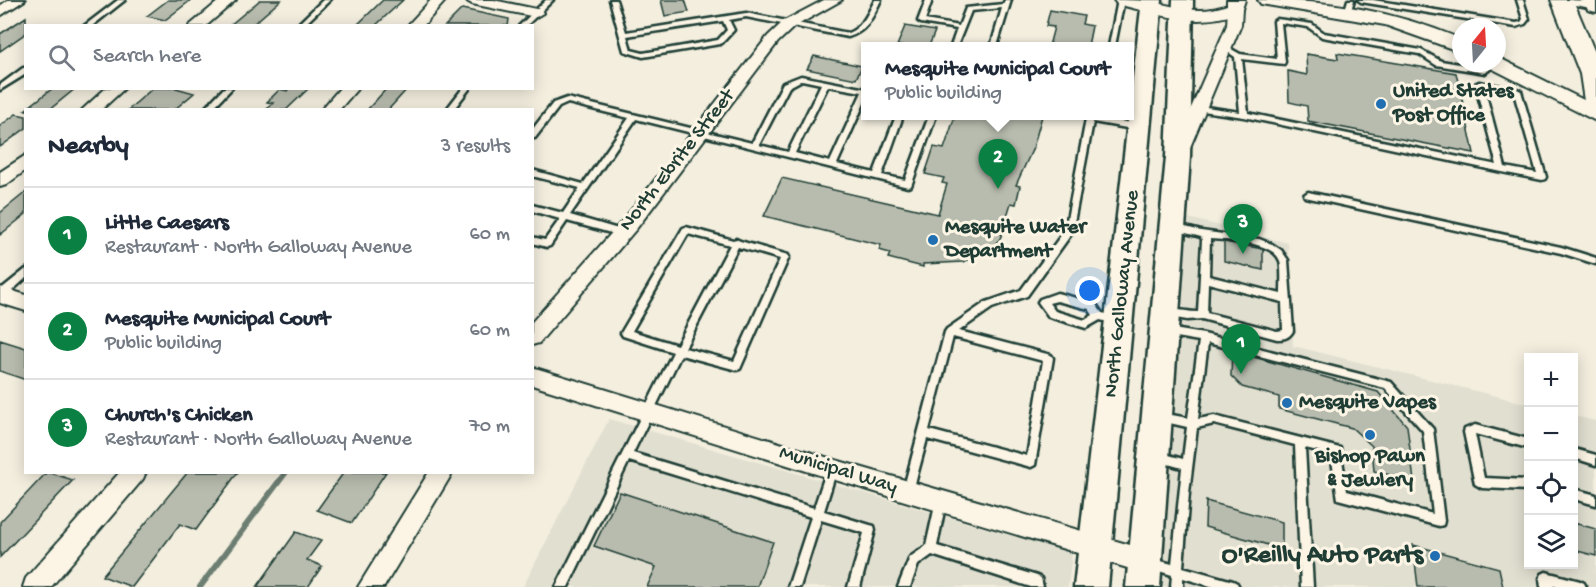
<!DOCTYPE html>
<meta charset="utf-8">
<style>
:root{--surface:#fff;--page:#f2f2f3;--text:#1f2937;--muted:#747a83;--line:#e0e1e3;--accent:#0b8043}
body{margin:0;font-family:"Gochi Hand",sans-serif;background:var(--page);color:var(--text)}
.controls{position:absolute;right:18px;bottom:18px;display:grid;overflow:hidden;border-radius:0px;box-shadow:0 3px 15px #0003}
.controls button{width:54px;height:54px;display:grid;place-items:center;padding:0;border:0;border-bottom:2px solid var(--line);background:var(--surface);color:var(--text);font:30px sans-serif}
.compass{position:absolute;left:1452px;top:18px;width:54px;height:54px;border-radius:50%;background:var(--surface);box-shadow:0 3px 15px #0003;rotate:18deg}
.you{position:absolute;left:1090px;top:291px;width:21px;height:21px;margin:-15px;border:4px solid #fff;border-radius:50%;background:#1a73e8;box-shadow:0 0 0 9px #1a73e833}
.badge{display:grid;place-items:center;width:39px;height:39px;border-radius:50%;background:var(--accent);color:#fff;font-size:20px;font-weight:700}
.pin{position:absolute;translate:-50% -50px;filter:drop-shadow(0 2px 3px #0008)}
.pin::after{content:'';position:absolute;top:32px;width:21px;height:18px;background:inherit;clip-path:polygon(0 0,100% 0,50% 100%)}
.popup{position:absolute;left:861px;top:42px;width:273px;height:78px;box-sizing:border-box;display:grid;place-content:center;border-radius:0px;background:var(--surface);filter:drop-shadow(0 2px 4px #0005);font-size:20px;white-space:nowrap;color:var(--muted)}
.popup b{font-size:22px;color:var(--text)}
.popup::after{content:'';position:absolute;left:50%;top:100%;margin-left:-12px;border:12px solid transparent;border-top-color:var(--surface)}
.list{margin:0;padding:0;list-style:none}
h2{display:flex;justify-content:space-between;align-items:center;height:78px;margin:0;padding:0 24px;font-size:26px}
h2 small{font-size:20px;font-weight:400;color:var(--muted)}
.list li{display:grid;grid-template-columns:39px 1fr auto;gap:18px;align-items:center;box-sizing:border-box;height:96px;padding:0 24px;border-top:2px solid var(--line)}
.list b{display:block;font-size:22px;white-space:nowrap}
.list p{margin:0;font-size:20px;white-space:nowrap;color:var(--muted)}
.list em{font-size:20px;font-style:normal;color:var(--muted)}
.icon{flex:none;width:33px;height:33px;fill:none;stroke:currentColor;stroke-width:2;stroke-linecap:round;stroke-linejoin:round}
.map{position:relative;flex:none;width:1596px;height:587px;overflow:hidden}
.search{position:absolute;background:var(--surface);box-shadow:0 3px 15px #0003;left:24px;top:24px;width:510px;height:66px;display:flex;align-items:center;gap:15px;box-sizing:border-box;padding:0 21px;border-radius:0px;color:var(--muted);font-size:22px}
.panel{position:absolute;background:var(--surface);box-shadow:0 3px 15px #0003;left:24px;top:108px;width:510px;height:366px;border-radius:0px}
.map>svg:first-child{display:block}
</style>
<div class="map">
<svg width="1596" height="587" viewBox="0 0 1596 587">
<rect width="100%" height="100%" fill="#f3eede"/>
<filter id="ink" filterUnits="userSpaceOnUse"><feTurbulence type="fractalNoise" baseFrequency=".0167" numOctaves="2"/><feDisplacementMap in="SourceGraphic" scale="12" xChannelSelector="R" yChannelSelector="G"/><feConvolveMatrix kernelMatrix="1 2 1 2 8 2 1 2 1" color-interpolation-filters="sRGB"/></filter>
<g filter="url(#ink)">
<path fill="#e1dfd0" d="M1188 218 1288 243 1293 346 1528 404V564H1574V416L1596 421V587H1162Z
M609 419 1072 553 1068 587H523Z"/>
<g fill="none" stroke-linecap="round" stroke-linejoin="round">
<path stroke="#6c7d72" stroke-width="6" d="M200 587 286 472"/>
</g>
<path fill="#b8bcae" stroke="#1f3d34" stroke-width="1.5" d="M168 0H191L165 20 147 16Z
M260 0H281L251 26H229Z
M383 0H403L375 26H356Z
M661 0H685L689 12 665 16Z
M462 9 509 19 508 26H445Z
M1050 10 1084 16 1082 24 1092 26 1088 46H1049L1054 27 1046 26Z
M26 17V33L0 51V34Z
M905 26 935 31 929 46H897Z
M1337 53 1456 73 1474 153 1308 121 1307 106 1289 102 1288 71 1307 75 1306 54 1338 59Z
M814 56 862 66 856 79 807 69Z
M53 88H76L49 110H25Z
M153 88H176L194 93 174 110H128Z
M289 88H309L286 110H266L273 103 267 102 280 89 287 91Z
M387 88H408L388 110H367Z
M16 114 26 116V128L0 147V126Z
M955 116H1042L1033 148 1016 185 1020 186 1016 204 1011 203 1000 239 985 253 963 262 923 264V267L888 258 890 253 879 250 881 245 764 216 782 178 938 214 947 184 942 183 944 178 925 174 934 147 944 149Z
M26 192V214L0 235V213Z
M1224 242 1263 249V270L1224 261Z
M0 340 26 348V380L0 371Z
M1232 351 1378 392 1407 426 1414 481 1374 471 1372 446 1352 428 1279 409V397L1242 387 1231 376Z
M47 472 73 480 0 557V522Z
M188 472H238L196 530 180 524 132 587 102 576Z
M344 472H386L352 523 317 510Z
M620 492 773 542 757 587H647L656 567 594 546Z
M1206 501 1282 522V549L1205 527Z
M1574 523 1596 529V556L1574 550Z
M296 532 321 541 307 560 322 566 308 587H257Z
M1413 545 1499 568 1503 587H1418Z"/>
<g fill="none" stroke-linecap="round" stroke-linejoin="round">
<g stroke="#1f3d34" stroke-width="5">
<path id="service" d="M118 0H125L92 26H84Z
M323 0H330L303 26H296Z
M546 0H553L526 26H519Z
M610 0H616L626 32 746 13 848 33C863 27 868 13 875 0H881C873 16 867 32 848 37L746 17 729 20 734 30 722 43 720 44 643 57 624 51ZM723 21 727 30 718 40 643 53 631 50 627 36Z
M926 0H932L925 20 959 26 966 8 1003 4 1005 0H1011L997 46H991L1002 8 971 11 957 46H951L957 29 921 23 918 21Z
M1118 0H1124L1115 46H1109Z
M1348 0H1354L1351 10 1348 12 1345 10Z
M1358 0H1373L1516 23 1521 22 1523 19 1517 0H1523L1529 19 1525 24 1516 27 1361 2Z
M1277 19 1312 24 1324 33 1421 50 1441 61 1484 68 1490 63H1498L1485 73 1436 65 1419 54 1322 37 1308 27 1281 23 1285 62 1284 64 1242 59 1248 113 1497 165 1475 84 1479 82 1517 89 1521 91 1546 177 1545 179 1542 180 1502 172 1244 117 1196 110V106H1199L1240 112 1235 57 1221 47 1224 45 1240 54 1277 59 1274 21ZM1484 87 1514 93 1537 173 1505 167Z
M23 68H26V74L0 90V85Z
M801 76 866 89V99L837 164 874 173 896 116H903L882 175 905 180 929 116H936L911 186 908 187 636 119 570 215 625 231 626 233 625 235 622 236 567 221 550 246 547 247 532 243V237L545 240 560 219 532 211V205L563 213 580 188 532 176V170L583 184 629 118 568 103 559 107 535 138H532V130L553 103 567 98 752 143 783 83ZM802 80 821 84 788 152 759 145 789 87ZM828 86 862 92 830 162 795 153Z
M224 88H232L211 110H203Z
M463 88H470L453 110H446Z
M1090 116 1138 124 1142 127 1138 130 1093 122 1072 233 1027 296 992 308 959 331 1051 355 1053 358 1035 465 1031 467 927 439 913 491 912 494 908 496 904 494 903 491 945 332 947 329 986 302 1021 290 1065 230 1086 119ZM953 337 1043 361 1027 456 929 430Z
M1308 192 1561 247 1596 258V264L1561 253 1305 197 1304 195Z
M1174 224 1201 231 1259 239 1272 244 1281 250 1288 260 1293 331C1289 338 1284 339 1277 339L1202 319 1187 320 1165 316 1163 313 1165 310C1175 308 1187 312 1198 312L1202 240 1201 237 1171 229 1170 227ZM1210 239C1227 240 1273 241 1280 261 1282 269 1281 285 1281 294L1209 276ZM1208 283 1282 302 1283 330 1277 331 1207 313Z
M686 227 733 240 736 239 740 241 788 255 789 257 740 369 737 370 681 355 633 453 814 508 828 466 832 464 836 466 837 469 824 511 870 525 874 526 875 530 860 587H848L864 533 821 520 800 587H788L811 517 629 461 568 587H556L673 352 623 336 621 333 683 228ZM688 234 730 245 677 345 632 331ZM738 247 780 259 734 361 685 348Z
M26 269V278L4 298H0V290Z
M1057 293 1095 303 1102 313 1120 317 1122 320 1120 323 1117 324 1100 320 1086 328 1049 317 1038 302 1040 299ZM1057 301 1089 309 1093 315 1085 320 1055 311 1049 303Z
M1167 328 1204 334 1391 382 1433 429 1444 521 1443 525 1439 526 1338 499 1331 454 1305 448 1313 587H1301L1295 445 1214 424 1197 428 1189 493 1183 567 1233 581 1237 583 1239 587H1214L1183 578V587H1171L1172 575 1146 567 1144 563 1146 559 1150 558 1172 564 1182 468 1154 460 1153 457 1154 454 1158 452 1183 459 1187 427 1161 421 1157 420 1156 417 1157 414 1161 413 1188 418 1199 341 1164 335 1162 332 1164 329ZM1208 343 1385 388 1423 431 1433 514 1347 491 1340 448 1214 416 1198 419Z
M1475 425 1528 439V448L1475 434 1484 478 1528 480V490L1482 488 1475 484 1464 432 1465 429Z
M1574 449 1596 455V465L1574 458Z
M1574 489 1596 495V505L1574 499Z
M941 496 945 497 946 501 937 546 1037 576 1041 578 1043 587H1031L932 555 918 565 910 587H898L910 557 926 546 936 501 937 497Z
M1546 572 1580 581 1584 583 1586 587H1559L1553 585V587H1541L1540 578 1542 574Z"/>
</g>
<g stroke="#1f3d34" stroke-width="4">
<path id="minor" d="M8 0H25L0 16V6Z
M220 0H236L206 26H189Z
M431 0H446L423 26H407Z
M465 0H493L541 10 543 13 536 17 472 4Z
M824 0H842L794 27 778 42 637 228 539 343 532 345V322L625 218 768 36 784 21Z
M1563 0 1596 1V9L1565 3Z
M1235 4 1242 8 1241 25 1188 152 1186 156H1174L1172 152 1227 25 1228 8Z
M106 88H125L101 110H82Z
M340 88H358L339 110H321Z
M26 155V170L6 185 0 187V172Z
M0 287 26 295V311L0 303Z
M532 367 832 459 1144 549 1153 553 1156 561 1153 569 1144 573 832 479 532 385Z
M120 472H146L143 479 51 587H23L26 578Z
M429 472H453L384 587H358Z"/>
</g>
<g stroke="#1f3d34" stroke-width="4">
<path id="tertiary" d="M1114 0C1125 0 1137 0 1147 1 1175 6 1199 16 1227 5V0H1245L1241 12C1196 29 1161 15 1117 4Z
M1258 0C1330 0 1394 11 1461 39V52L1385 25 1267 5 1261 4Z
M1497 57 1596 106V121L1489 67 1487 63H1497Z"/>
</g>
<g stroke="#1f3d34" stroke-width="5">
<path id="secondary" d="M1142 0H1162L1108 587H1074Z
M1173 0H1193L1190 157 1160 587H1126L1166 157Z"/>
</g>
<g stroke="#1f3d34" stroke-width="4">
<path id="primary" d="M1551 0H1573L1596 55V109L1587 107 1584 101 1580 74Z
M1583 0H1596V12L1588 10Z"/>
</g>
<use href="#service" fill="#fcf5e5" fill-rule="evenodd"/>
<use href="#minor" fill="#fcf5e5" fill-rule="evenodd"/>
<use href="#tertiary" fill="#fcf5e5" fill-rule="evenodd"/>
<use href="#secondary" fill="#fcf5e5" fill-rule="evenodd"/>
<use href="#primary" fill="#fcf5e5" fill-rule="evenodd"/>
</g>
</g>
<g fill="#1f6fb2" stroke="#fcf5e5" stroke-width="2">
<circle cx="1381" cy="104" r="6"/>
<circle cx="933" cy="240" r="6"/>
<circle cx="1287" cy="403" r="6"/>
<circle cx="1370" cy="435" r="6"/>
<circle cx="1435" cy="556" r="6"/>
</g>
<g text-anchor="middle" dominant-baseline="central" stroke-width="6" stroke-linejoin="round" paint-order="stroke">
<g font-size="21" font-weight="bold" fill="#1f3d34" stroke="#fcf5e5" text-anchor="start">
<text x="1393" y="92">United States<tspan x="1393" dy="24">Post Office</tspan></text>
<text x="945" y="228">Mesquite Water<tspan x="945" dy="24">Department</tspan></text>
<text x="1299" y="403">Mesquite Vapes</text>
<text x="1370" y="457" text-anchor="middle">Bishop Pawn<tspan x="1370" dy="24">&amp; Jewlery</tspan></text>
</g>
<g font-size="21" fill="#1f3d34" stroke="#fcf5e5">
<text transform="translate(678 161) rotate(-52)">North Ebrite Street</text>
<text transform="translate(1123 294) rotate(-84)">North Galloway Avenue</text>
<text transform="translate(838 471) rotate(17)">Municipal Way</text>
</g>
<g font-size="26" font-weight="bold" fill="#1f3d34" stroke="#fcf5e5" text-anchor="end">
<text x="1423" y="556">O'Reilly Auto Parts</text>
</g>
</g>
</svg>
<div class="controls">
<button>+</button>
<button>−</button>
<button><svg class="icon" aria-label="locate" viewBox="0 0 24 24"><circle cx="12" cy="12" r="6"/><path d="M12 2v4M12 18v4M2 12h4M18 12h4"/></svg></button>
<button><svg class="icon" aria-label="layers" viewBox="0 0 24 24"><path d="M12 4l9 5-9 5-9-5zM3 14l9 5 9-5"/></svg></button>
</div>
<svg class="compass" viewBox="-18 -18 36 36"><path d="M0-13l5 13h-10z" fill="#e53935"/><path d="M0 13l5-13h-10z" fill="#747a83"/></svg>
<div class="you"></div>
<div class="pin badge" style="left:1241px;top:374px">1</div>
<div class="pin badge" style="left:998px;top:189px">2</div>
<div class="popup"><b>Mesquite Municipal Court</b>Public building</div>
<div class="pin badge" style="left:1243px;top:254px">3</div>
<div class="search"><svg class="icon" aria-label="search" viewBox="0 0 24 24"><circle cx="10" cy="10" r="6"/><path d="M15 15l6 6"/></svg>Search here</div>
<section class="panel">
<h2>Nearby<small>3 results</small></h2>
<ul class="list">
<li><span class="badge">1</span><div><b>Little Caesars</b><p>Restaurant · North Galloway Avenue</p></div><em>60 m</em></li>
<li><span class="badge">2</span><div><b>Mesquite Municipal Court</b><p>Public building</p></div><em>60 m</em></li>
<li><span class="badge">3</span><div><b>Church's Chicken</b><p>Restaurant · North Galloway Avenue</p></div><em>70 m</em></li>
</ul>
</section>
</div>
